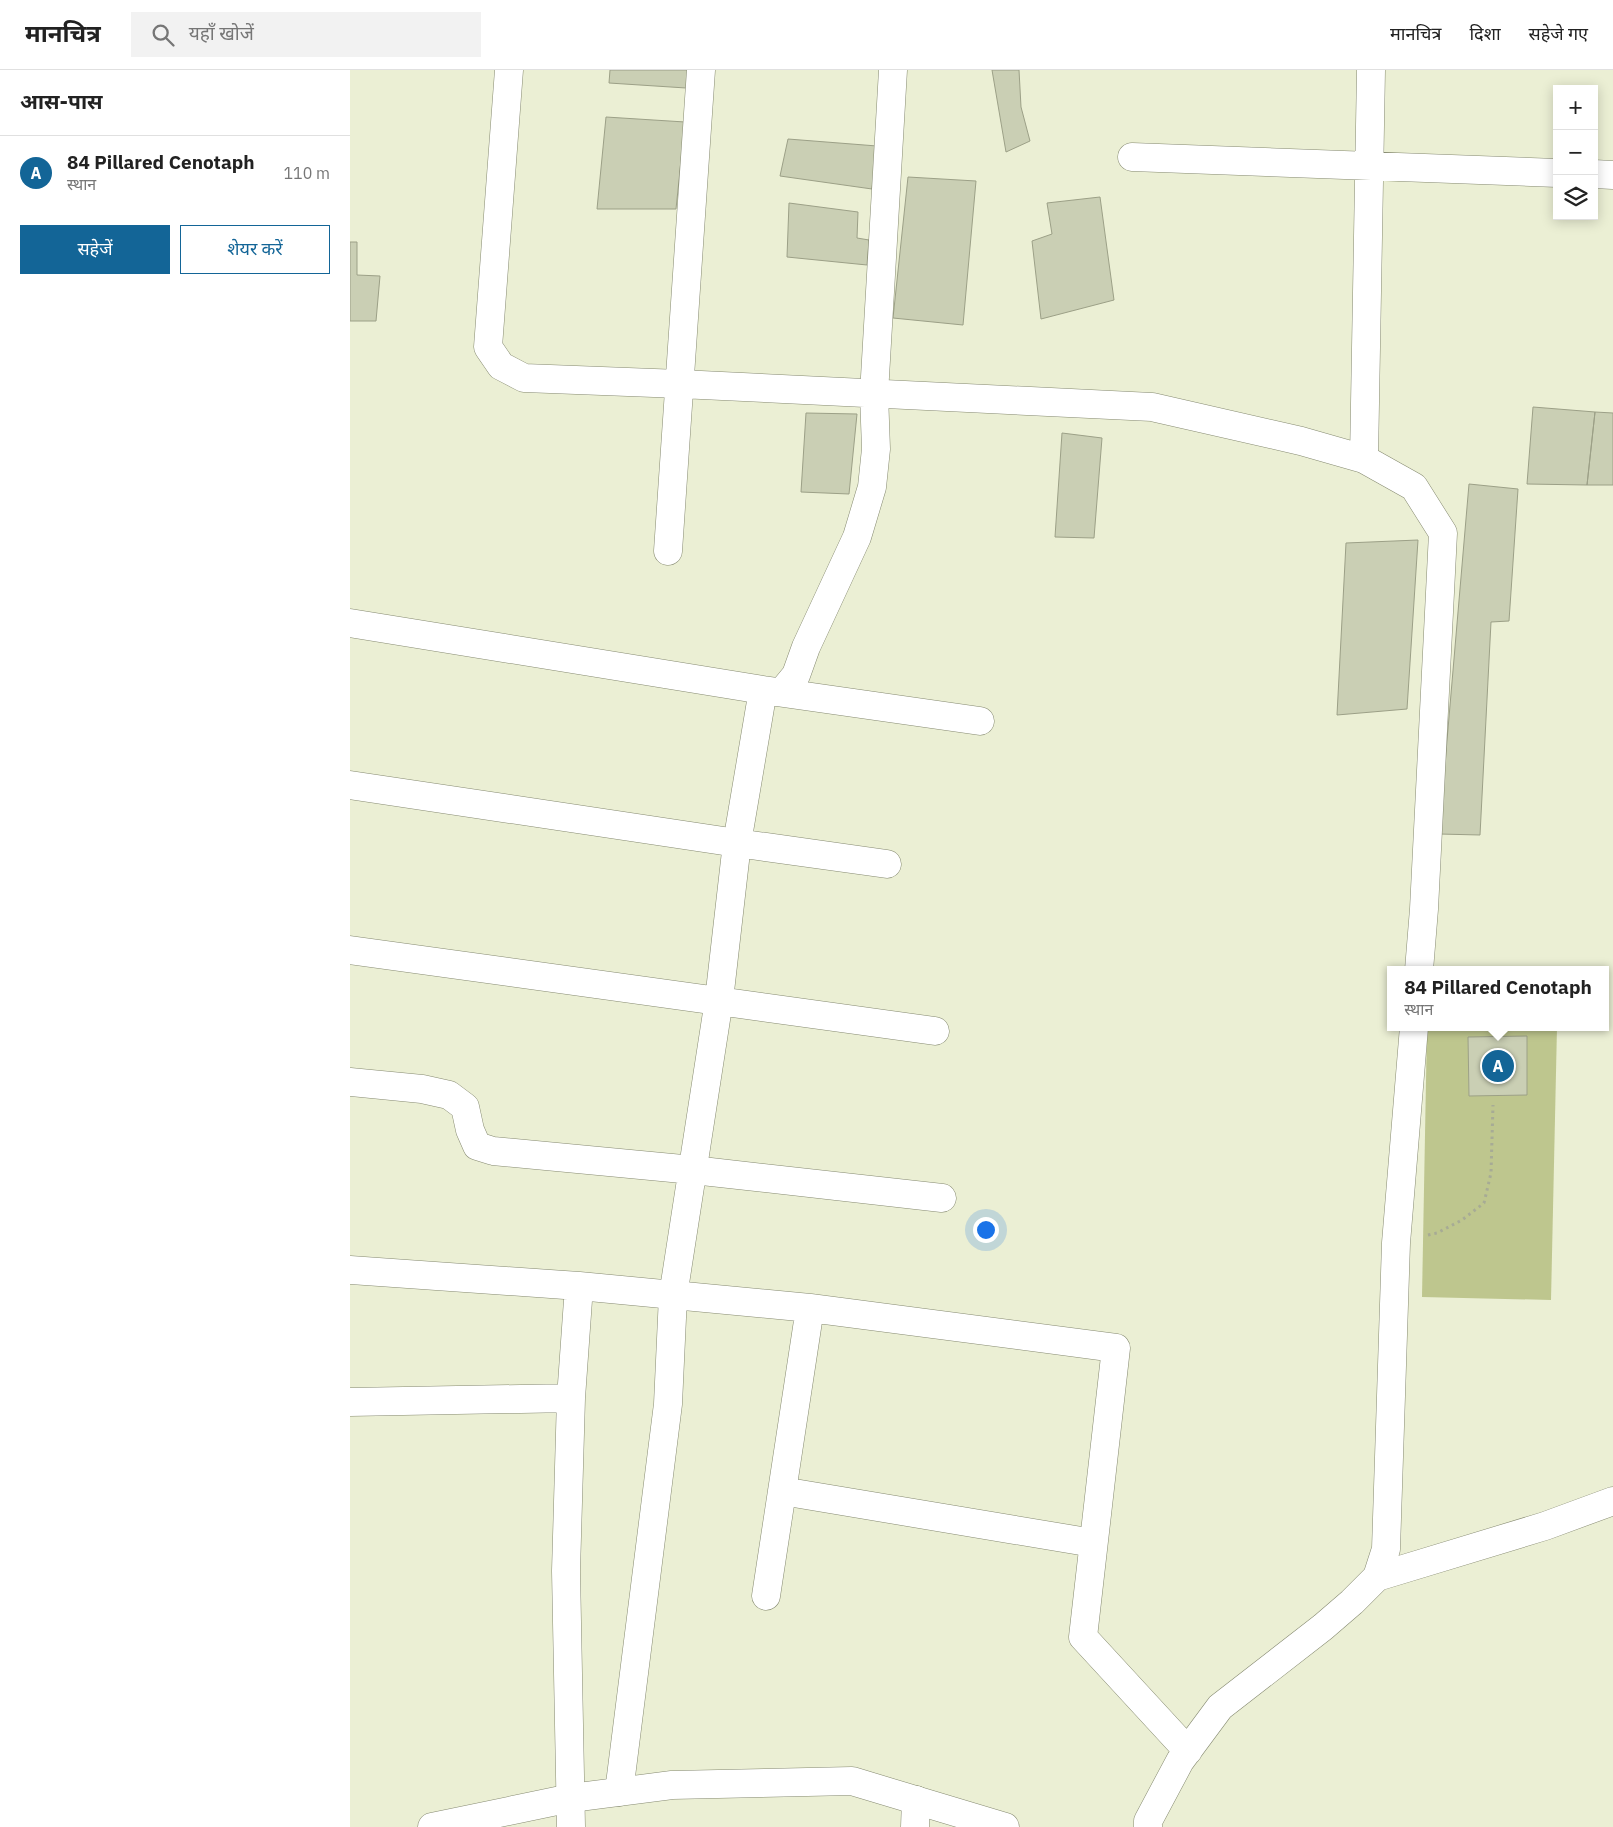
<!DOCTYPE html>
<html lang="hi">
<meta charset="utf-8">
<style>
:root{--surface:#fff;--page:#f2f2f2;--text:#222;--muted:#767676;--line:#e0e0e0;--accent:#136597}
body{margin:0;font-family:"IBM Plex Sans","Noto Sans Devanagari",sans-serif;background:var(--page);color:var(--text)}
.controls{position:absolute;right:15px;top:15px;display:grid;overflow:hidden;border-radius:0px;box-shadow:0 2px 12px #0003}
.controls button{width:45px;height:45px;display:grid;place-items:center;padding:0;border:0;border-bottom:1px solid var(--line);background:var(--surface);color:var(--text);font:25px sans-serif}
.you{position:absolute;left:635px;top:1159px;width:18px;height:18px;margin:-12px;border:4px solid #fff;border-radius:50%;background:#1a73e8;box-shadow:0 0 0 8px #1a73e833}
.badge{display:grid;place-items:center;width:32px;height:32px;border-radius:50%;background:var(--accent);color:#fff;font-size:16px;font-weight:700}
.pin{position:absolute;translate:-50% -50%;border:2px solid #fff;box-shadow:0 1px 5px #0006}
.popup{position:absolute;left:1037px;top:896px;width:222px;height:65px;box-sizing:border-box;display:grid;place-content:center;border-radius:0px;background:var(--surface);filter:drop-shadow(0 1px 4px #0005);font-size:16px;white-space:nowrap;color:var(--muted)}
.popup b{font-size:19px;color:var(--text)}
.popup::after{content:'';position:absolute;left:50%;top:100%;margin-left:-10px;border:10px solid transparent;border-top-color:var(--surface)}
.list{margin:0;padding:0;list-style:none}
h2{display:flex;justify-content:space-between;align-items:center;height:65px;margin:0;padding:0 20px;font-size:21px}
h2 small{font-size:16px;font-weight:400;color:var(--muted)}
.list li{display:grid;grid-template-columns:32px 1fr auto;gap:15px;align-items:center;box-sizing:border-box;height:75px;padding:0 20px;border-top:1px solid var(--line)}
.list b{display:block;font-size:19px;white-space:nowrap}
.list p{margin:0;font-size:16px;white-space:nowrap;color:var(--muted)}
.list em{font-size:16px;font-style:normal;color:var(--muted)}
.actions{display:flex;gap:10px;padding:15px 20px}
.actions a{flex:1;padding:11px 0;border:1px solid var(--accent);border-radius:0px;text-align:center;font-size:18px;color:var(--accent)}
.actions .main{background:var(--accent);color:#fff}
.icon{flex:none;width:28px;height:28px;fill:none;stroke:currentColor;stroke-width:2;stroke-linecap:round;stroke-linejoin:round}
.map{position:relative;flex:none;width:1263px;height:1757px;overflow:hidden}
header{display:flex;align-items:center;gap:30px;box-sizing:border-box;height:70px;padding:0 25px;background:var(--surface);border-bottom:1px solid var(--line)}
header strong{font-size:24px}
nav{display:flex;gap:28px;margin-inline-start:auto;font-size:18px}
.search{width:350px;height:45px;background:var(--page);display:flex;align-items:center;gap:12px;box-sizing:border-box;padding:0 18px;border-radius:0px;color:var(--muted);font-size:19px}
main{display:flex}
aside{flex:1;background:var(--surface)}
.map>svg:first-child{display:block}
</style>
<header>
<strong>मानचित्र</strong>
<div class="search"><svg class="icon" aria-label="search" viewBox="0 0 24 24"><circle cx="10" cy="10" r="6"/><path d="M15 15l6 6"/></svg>यहाँ खोजें</div>
<nav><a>मानचित्र</a><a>दिशा</a><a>सहेजे गए</a></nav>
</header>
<main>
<aside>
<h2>आस-पास<small></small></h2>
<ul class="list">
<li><span class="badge">A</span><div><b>84 Pillared Cenotaph</b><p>स्थान</p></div><em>110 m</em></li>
</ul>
<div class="actions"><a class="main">सहेजें</a><a>शेयर करें</a></div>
</aside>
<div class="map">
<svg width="1263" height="1757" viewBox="0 0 1263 1757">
<rect width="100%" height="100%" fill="#ebefd4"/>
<path fill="#bec68e" d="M1077 957H1207L1201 1230 1072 1227Z"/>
<path fill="#cacfb4" stroke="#9ca087" d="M260 0H338L336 18 259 13Z
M642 0H669L671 37 680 71 656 82Z
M256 47 335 52 326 139H247Z
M438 69 527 76 522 119 430 106Z
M558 107 626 111 613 255 543 248Z
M750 127 764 230 691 249 682 171 702 164 697 133Z
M439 133 508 142 507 168 519 170 517 195 437 187Z
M0 172H7V205L30 206 26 251H0Z
M1183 337 1245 342 1237 415 1177 414Z
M1245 342 1263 343V415H1237Z
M456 343 507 344 499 424 451 422Z
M712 363 752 368 744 468 705 467Z
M1119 414 1168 419 1159 551 1141 552 1130 765 1089 764Z
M1068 470 1057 639 987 645 996 473Z
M1177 966V1025L1119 1026 1118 967Z"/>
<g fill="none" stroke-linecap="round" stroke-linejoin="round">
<g stroke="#868a71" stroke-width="29">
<path id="minor" d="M159 0 138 277 151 296 174 308 330 314 802 337 951 371 1014 389 1064 417 1093 463 1074 839 1069 900
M782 87 1207 103
M1244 104 1263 105
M1014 389 1021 0
M318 481 351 0
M0 553 413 620 630 651
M413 620 387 773 537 794
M432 622 446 605 456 577 507 467 522 417 526 379 524 324 543 0
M0 715 387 773 369 930 323 1226 318 1334 269 1722
M0 880 585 961
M0 1012 72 1019 99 1025 115 1037 120 1060 127 1076 143 1081 343 1100 592 1128
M0 1200 229 1216 460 1238 766 1278 733 1567 838 1681
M0 1332 221 1328
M432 1421 743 1473
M1027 1507 1195 1456 1263 1431
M416 1526 460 1238
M221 1757 216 1501 221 1328 229 1216
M565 1757 566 1730
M798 1757V1751L830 1691 870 1637 973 1557 1002 1532 1027 1507 1036 1479 1046 1173 1064 957"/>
</g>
<g stroke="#868a71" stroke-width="29">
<path id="tertiary" d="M82 1757 221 1728 322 1715 502 1711 655 1757"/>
</g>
<path stroke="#a7ab95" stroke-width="3" stroke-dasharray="2.5 4" stroke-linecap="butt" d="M1078 1165 1087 1163 1112 1150 1134 1133 1141 1103 1143 1035"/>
<use href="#minor" stroke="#fff" stroke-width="28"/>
<use href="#tertiary" stroke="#fff" stroke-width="28"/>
</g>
</svg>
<div class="controls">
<button>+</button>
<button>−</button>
<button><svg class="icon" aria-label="layers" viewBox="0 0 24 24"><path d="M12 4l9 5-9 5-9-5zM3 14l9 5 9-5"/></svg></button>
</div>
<div class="you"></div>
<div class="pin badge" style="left:1148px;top:996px">A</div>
<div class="popup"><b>84 Pillared Cenotaph</b>स्थान</div>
</div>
</main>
